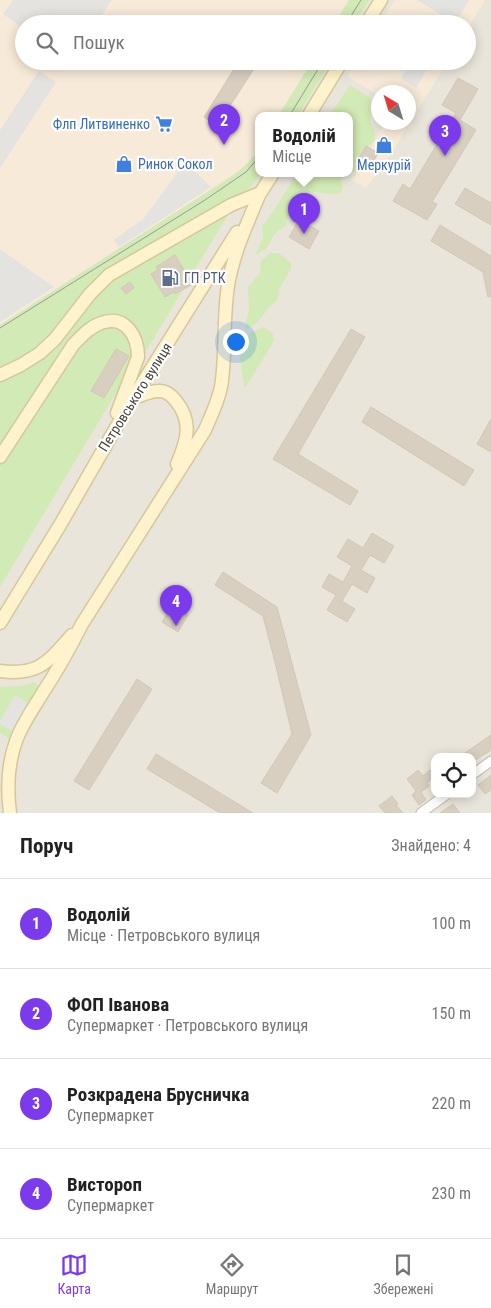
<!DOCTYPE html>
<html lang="uk">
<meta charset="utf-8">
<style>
:root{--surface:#fff;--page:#f6f6f6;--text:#222;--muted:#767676;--line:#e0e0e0;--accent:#7c3aed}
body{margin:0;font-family:"Roboto Condensed",sans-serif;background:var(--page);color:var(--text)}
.controls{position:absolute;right:15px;bottom:15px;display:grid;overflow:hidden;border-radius:10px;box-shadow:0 2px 12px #0003}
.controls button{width:45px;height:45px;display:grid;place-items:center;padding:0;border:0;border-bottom:1px solid var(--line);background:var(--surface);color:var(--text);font:25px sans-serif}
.compass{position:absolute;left:371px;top:85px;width:45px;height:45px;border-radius:50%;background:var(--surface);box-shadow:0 2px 12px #0003;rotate:322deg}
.you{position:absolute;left:235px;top:341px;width:18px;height:18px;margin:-12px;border:4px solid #fff;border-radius:50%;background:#1a73e8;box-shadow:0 0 0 8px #1a73e833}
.badge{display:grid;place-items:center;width:32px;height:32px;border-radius:50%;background:var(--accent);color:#fff;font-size:16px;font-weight:700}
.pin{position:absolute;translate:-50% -41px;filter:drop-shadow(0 1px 2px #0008)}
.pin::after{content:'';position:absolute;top:26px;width:18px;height:15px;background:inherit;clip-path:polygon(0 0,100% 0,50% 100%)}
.popup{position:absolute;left:255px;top:112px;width:98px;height:65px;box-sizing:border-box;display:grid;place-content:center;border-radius:10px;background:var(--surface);filter:drop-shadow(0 1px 4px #0005);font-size:16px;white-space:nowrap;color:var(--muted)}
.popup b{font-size:19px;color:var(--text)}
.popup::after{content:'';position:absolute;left:50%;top:100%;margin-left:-10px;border:10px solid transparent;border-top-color:var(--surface)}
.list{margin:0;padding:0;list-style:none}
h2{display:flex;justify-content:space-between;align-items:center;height:65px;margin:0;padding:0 20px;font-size:21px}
h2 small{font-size:16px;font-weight:400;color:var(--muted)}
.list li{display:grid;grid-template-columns:32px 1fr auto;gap:15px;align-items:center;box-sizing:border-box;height:90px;padding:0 20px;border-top:1px solid var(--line)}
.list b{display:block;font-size:19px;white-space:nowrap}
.list p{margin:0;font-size:16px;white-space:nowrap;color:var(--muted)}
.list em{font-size:16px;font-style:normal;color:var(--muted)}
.icon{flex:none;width:28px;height:28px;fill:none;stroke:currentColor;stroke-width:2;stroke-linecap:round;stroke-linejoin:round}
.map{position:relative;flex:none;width:491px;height:813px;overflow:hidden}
.search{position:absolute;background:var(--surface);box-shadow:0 2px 12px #0003;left:15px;right:15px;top:15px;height:55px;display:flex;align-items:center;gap:12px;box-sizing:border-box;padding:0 18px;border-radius:28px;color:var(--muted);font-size:19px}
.sheet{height:425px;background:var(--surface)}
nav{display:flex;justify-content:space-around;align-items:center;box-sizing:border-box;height:70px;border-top:1px solid var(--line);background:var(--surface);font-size:14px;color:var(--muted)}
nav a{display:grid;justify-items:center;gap:2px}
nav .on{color:var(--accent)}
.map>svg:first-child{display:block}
</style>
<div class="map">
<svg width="491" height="813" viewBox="0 0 491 813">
<rect width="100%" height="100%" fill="#f6f3ec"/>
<path fill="#eae5da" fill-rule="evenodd" d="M0 0H491V813H0ZM24 24H467V61H24ZM378 92H408V122H378ZM259 115H349V173H259ZM435 757H472V794H435Z"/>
<path fill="#f7ead8" d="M0 0H349L334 24H24V61H312L279 115H259V149L251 160 243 169 0 325Z
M395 0H485L467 30V24H380Z
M356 61H448L382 168 366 188 352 180 385 123 408 122V92H378V95L347 76Z"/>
<path fill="#d2eab5" d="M349 0H369L354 24H334Z
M312 61H331L298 115H279Z
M350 85 370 98 372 103 370 122 375 132V139L372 144 367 147 365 159 359 170 353 172 349 171V115H330Z
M259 149V173H262L232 208 148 348 129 371 0 587V325L229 178C242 169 251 161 259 149Z
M298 173H346L341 181 343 187 340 193C328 196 320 190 309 193 303 202 300 211 289 214L286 226 275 233 266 249 255 255 263 238 262 226C276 210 285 190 298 173Z
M270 253C280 252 284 257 291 263V269L278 291C281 303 272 302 267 310 259 321 258 323 246 329V322L249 311 248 287 260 273 261 261Z
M264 327 273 334 274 340 271 346 245 388C242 377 237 350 244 340 248 334 257 329 264 327Z
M34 682 40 686 10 739 0 733V687L20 686Z"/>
<path fill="#e5e3e0" d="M13 0H112L96 24H24V29L3 14Z
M417 0H469L455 24H434L440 14Z
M411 61H432L416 88 401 78Z
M39 71 56 82 0 168V130Z
M185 162 211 187 119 247 114 240 144 218Z
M0 249 54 287 0 322Z
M15 695 28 703 12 731 0 724V721Z"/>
<path fill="#d8cfc1" stroke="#d3c7b4" d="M239 61H259L217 126 204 117Z
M458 78 478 89 460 120 476 130 432 202 437 204 427 220 393 201 403 184 410 189 456 113 442 105Z
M366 146 378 153 370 168 357 161Z
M465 188 491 203V225L455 204Z
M299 220 319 231 309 249 289 237Z
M440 225 491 256V296L488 297 483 272 431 241Z
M175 255 193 284 175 294 174 292 165 297 151 274 158 270 156 267Z
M130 282 134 288 126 294 121 288Z
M351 329 365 337 298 454 358 491 350 505 273 459Z
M116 349 129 356 104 398 91 391Z
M371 407 474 470 464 486 362 422Z
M491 419V452L477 444Z
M372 533 394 546 384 563 370 555 361 570 375 578 367 593 352 584 342 601 355 609 347 622 327 610 336 595 322 587 329 574 343 582 352 566 337 557 348 539 363 548Z
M223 572 277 607 311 735 277 793 261 783 292 734 275 662 263 616 215 585Z
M173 605 188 615 178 632 162 622Z
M137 679 152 689 89 790 74 781Z
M491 735V750L472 762V757H459Z
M156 754 253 813H220L147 769Z
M418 770 423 776 430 770 435 776 427 783 429 786 421 792 426 800 419 805 412 795 416 791 407 779Z
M491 775V790L485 794 478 785Z
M392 796 398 804 396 805 403 813H385L379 806Z
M453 804 460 813H440Z"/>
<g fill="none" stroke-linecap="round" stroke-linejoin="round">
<g stroke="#c2bbae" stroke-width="11">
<path id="street" d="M472 775 491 761
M421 813 447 794"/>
</g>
<g stroke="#d6c79b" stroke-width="15">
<path id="secondary" d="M366 24 381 0
M309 115 342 61
M256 200 273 173
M0 375 21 365 40 353 55 339 90 294 109 275 231 205 260 193
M133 398C141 396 151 390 160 391 167 391 172 396 176 401 193 422 187 441 177 464
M0 457 73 345C81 337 89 327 101 323 125 314 138 336 138 357L117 413
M0 623 60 525 133 398 237 232
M0 671C39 676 48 662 72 635
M10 813C7 790 8 763 16 741 22 724 33 709 42 694 57 671 70 648 82 624L205 430C211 416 218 402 221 387 227 351 222 315 229 280 235 249 248 222 260 193"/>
</g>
<use href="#street" stroke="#fff" stroke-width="9"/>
<use href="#secondary" stroke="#fff3cd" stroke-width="12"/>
<path stroke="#9a9a9a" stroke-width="1" d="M346 24 361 0
M290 115 323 61
M0 328 205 200 246 172 259 157"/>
</g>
<defs>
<g id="supermarket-bare" transform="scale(1.35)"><path d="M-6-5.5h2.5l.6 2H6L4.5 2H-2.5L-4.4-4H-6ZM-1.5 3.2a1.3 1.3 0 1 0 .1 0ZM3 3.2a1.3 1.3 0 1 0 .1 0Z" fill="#3f7fe0" stroke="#fff" stroke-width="2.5" paint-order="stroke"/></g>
<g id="shop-bare" transform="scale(1.35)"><path d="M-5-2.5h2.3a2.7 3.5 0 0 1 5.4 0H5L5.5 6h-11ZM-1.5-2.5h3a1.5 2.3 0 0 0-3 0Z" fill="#3f7fe0" stroke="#fff" stroke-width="2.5" paint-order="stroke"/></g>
<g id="fuel-bare" transform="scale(1.35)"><path d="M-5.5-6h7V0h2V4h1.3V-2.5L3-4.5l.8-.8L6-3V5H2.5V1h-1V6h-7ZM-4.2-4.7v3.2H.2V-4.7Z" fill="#5c6f8a" stroke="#fff" stroke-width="2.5" paint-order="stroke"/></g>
</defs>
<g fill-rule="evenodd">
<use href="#supermarket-bare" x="164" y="124"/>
<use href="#shop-bare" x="384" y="145"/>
<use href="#shop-bare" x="124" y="164"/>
<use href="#fuel-bare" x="170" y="278"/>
</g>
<g text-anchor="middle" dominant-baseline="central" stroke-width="4.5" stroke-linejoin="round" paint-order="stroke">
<g font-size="14" fill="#366cbe" stroke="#fff" text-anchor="end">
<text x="150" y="124">Флп Литвиненко</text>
<text x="138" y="164" text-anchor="start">Ринок Сокол</text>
<text x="384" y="165" text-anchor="middle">Меркурій</text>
</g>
<g font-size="14" fill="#4e5e75" stroke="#fff" text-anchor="start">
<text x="184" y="278">ГП РТК</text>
</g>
<g font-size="14" fill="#4b4439" stroke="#fff">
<text transform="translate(135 397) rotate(-58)">Петровського вулиця</text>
</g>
</g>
</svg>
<div class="controls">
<button><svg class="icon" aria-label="locate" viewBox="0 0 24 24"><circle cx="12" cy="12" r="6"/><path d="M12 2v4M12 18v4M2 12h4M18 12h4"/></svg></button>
</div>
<svg class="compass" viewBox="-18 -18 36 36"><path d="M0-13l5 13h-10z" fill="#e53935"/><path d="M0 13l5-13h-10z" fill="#767676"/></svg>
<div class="you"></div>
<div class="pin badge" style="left:304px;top:234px">1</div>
<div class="popup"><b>Водолій</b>Місце</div>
<div class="pin badge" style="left:224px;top:145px">2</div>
<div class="pin badge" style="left:445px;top:156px">3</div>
<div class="pin badge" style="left:176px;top:626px">4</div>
<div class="search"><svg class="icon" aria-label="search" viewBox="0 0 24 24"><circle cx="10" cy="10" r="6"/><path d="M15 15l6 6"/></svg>Пошук</div>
</div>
<section class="sheet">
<h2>Поруч<small>Знайдено: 4</small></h2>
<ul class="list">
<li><span class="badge">1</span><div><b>Водолій</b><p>Місце · Петровського вулиця</p></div><em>100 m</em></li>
<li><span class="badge">2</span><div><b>ФОП Іванова</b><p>Супермаркет · Петровського вулиця</p></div><em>150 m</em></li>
<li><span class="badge">3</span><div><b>Розкрадена Брусничка</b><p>Супермаркет</p></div><em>220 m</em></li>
<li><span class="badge">4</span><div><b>Вистороп</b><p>Супермаркет</p></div><em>230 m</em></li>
</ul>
</section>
<nav>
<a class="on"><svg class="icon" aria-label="map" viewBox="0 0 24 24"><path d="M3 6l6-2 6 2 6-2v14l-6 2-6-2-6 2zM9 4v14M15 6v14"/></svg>Карта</a>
<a><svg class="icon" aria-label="directions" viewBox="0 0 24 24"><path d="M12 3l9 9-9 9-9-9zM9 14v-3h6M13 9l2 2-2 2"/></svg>Маршрут</a>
<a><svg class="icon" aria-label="saved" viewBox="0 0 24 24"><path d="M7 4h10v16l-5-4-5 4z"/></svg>Збережені</a>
</nav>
